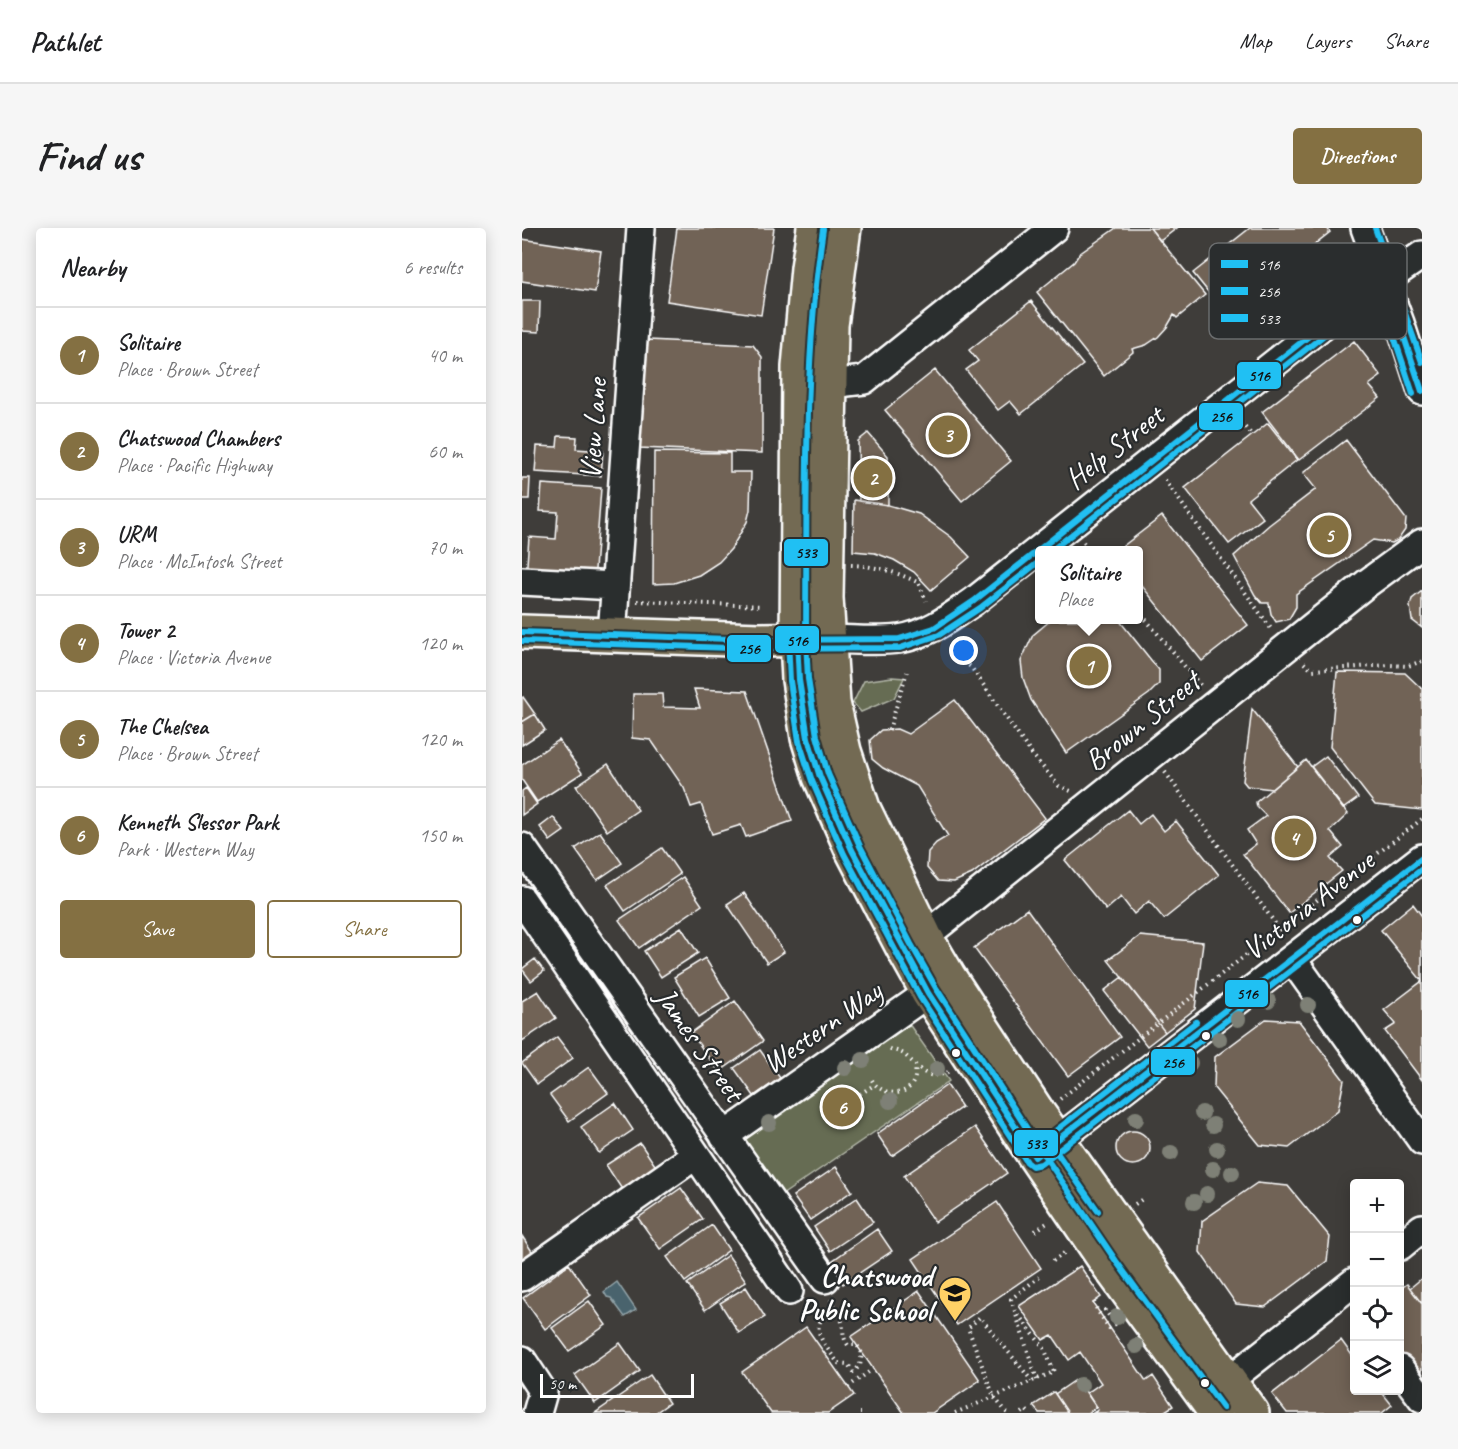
<!DOCTYPE html>
<meta charset="utf-8">
<style>
:root{--surface:#fff;--page:#f6f6f6;--text:#202124;--muted:#757577;--line:#e0e0e0;--accent:#847042}
body{margin:0;font-family:Caveat,sans-serif;background:var(--page);color:var(--text)}
.controls{position:absolute;right:18px;bottom:18px;display:grid;overflow:hidden;border-radius:6px;box-shadow:0 3px 15px #0003}
.controls button{width:54px;height:54px;display:grid;place-items:center;padding:0;border:0;border-bottom:2px solid var(--line);background:var(--surface);color:var(--text);font:30px sans-serif}
.scale{position:absolute;left:18px;bottom:15px;width:154px;box-sizing:border-box;padding-left:6px;border:3px solid #fff;border-top:0;font-size:16px;line-height:21px;white-space:nowrap;color:#fff;-webkit-text-stroke:4px #2a2d2e;paint-order:stroke}
.you{position:absolute;left:442px;top:423px;width:21px;height:21px;margin:-15px;border:4px solid #fff;border-radius:50%;background:#1a73e8;box-shadow:0 0 0 9px #1a73e833}
.badge{display:grid;place-items:center;width:39px;height:39px;border-radius:50%;background:var(--accent);color:#fff;font-size:20px;font-weight:700}
.pin{position:absolute;translate:-50% -50%;border:3px solid #fff;box-shadow:0 2px 6px #0006}
.popup{position:absolute;left:513px;top:318px;width:108px;height:78px;box-sizing:border-box;display:grid;place-content:center;border-radius:6px;background:var(--surface);filter:drop-shadow(0 2px 4px #0005);font-size:20px;white-space:nowrap;color:var(--muted)}
.popup b{font-size:22px;color:var(--text)}
.popup::after{content:'';position:absolute;left:50%;top:100%;margin-left:-12px;border:12px solid transparent;border-top-color:var(--surface)}
.list{margin:0;padding:0;list-style:none}
h2{display:flex;justify-content:space-between;align-items:center;height:78px;margin:0;padding:0 24px;font-size:26px}
h2 small{font-size:20px;font-weight:400;color:var(--muted)}
.list li{display:grid;grid-template-columns:39px 1fr auto;gap:18px;align-items:center;box-sizing:border-box;height:96px;padding:0 24px;border-top:2px solid var(--line)}
.list b{display:block;font-size:22px;white-space:nowrap}
.list p{margin:0;font-size:20px;white-space:nowrap;color:var(--muted)}
.list em{font-size:20px;font-style:normal;color:var(--muted)}
.actions{display:flex;gap:12px;padding:18px 24px}
.actions a{flex:1;padding:14px 0;border:2px solid var(--accent);border-radius:6px;text-align:center;font-size:21px;color:var(--accent)}
.actions .main{background:var(--accent);color:#fff}
.icon{flex:none;width:33px;height:33px;fill:none;stroke:currentColor;stroke-width:2;stroke-linecap:round;stroke-linejoin:round}
.map{position:relative;flex:none;width:900px;height:1185px;overflow:hidden;border-radius:6px}
header{display:flex;align-items:center;gap:36px;box-sizing:border-box;height:84px;padding:0 30px;background:var(--surface);border-bottom:2px solid var(--line)}
header strong{font-size:28px}
nav{display:flex;gap:33px;margin-inline-start:auto;font-size:21px}
.intro{display:flex;align-items:center;justify-content:space-between;box-sizing:border-box;height:144px;padding:0 36px}
h1{margin:0;font-size:42px}
.button{padding:15px 27px;border-radius:6px;background:var(--accent);color:#fff;font-size:21px;font-weight:700}
main{display:flex;gap:36px;padding:0 36px}
aside{flex:1;background:var(--surface);border-radius:6px;box-shadow:0 3px 15px #0003}
.map>svg:first-child{display:block}
</style>
<header>
<strong>Pathlet</strong>
<nav><a>Map</a><a>Layers</a><a>Share</a></nav>
</header>
<div class="intro"><h1>Find us</h1><a class="button">Directions</a></div>
<main>
<aside>
<h2>Nearby<small>6 results</small></h2>
<ul class="list">
<li><span class="badge">1</span><div><b>Solitaire</b><p>Place · Brown Street</p></div><em>40 m</em></li>
<li><span class="badge">2</span><div><b>Chatswood Chambers</b><p>Place · Pacific Highway</p></div><em>60 m</em></li>
<li><span class="badge">3</span><div><b>URM</b><p>Place · McIntosh Street</p></div><em>70 m</em></li>
<li><span class="badge">4</span><div><b>Tower 2</b><p>Place · Victoria Avenue</p></div><em>120 m</em></li>
<li><span class="badge">5</span><div><b>The Chelsea</b><p>Place · Brown Street</p></div><em>120 m</em></li>
<li><span class="badge">6</span><div><b>Kenneth Slessor Park</b><p>Park · Western Way</p></div><em>150 m</em></li>
</ul>
<div class="actions"><a class="main">Save</a><a>Share</a></div>
</aside>
<div class="map">
<svg width="900" height="1185" viewBox="0 0 900 1185">
<rect width="100%" height="100%" fill="#3f3d3a"/>
<filter id="ink" filterUnits="userSpaceOnUse"><feTurbulence type="fractalNoise" baseFrequency=".0167" numOctaves="2"/><feDisplacementMap in="SourceGraphic" scale="12" xChannelSelector="R" yChannelSelector="G"/><feConvolveMatrix kernelMatrix="1 2 1 2 8 2 1 2 1" color-interpolation-filters="sRGB"/></filter>
<g filter="url(#ink)">
<path fill="#666c52" stroke="#b2b6a8" stroke-width="1.5" d="M370 449 382 450 372 470 339 484 331 475 342 453Z
M382 789 427 853 257 969 213 905Z"/>
<path fill="#48646d" stroke="#91a2a7" stroke-width="1.5" d="M95 1054 114 1082 103 1089 89 1070 85 1069 82 1064Z"/>
<path fill="#716357" stroke="#fff" stroke-width="1.5" d="M155 0H252L239 87 145 73Z
M594 0H628L683 67 655 90 652 87 645 99 636 109 624 117 610 121 611 124 582 148 515 64 552 34 557 26Z
M628 0H655L638 13Z
M728 0H805L808 4 704 86 671 45Z
M0 11 79 23 73 64 0 53Z
M0 73H18L17 104 0 103Z
M509 73 561 137 499 186 488 173 476 182 444 142 456 133 447 122Z
M126 112 231 117 240 129V225L117 220Z
M832 113 859 148 847 157 858 170 777 232 740 184Z
M413 142 489 233 440 273 363 182Z
M746 195 775 232 726 271 741 290 707 316 663 260Z
M346 205 366 228V277L337 273 336 213Z
M36 208 55 209 54 221 81 223 79 248 13 244 15 218 35 219Z
M824 212 884 291 883 302 876 312 870 315 851 312 774 366V379L767 391 754 394 749 386 747 375H740L733 367 712 328 747 297 794 261 781 245Z
M132 224 208 225V244H229L228 282 225 294 209 321 197 334 177 347 152 355 131 356Z
M0 250H8L7 271H0Z
M20 256 79 260 72 355 4 350 7 309 34 311 36 284 18 283Z
M332 272 366 277 397 286 429 309 448 329 409 362 392 344 372 332 353 325 331 323Z
M640 288 726 397 680 433 616 353V322H596Z
M900 363V400L890 392 888 378 890 371Z
M529 392H597L637 442V456L627 466 544 525 509 472 501 450 499 433 511 407Z
M815 444 883 445 900 461V582L853 577 808 519Z
M172 461 225 463 270 593 224 609 219 597 190 606 179 576 169 579 162 560 129 512 110 510 111 466H140L141 479 178 480Z
M1 469 13 486 0 494V470Z
M433 472 523 590 450 646 432 654 416 653 405 640 406 624 414 615 426 608 395 558 361 540 350 531 348 512 359 502 375 501 386 506Z
M730 481 776 539 750 561 725 558 721 553Z
M13 486 23 502 0 517V494Z
M37 512 60 545 15 574 0 552V537Z
M804 528 836 570 821 581 789 539Z
M784 532 826 586 808 603 821 619 808 630 820 643 767 685 721 626 734 616 725 602 744 588 735 579 734 574Z
M86 536 116 582 85 603 54 558Z
M4 560 15 576 0 587V563Z
M606 582 617 596 629 586 642 603 654 593 697 647 642 691 627 673 612 686 599 669 584 682 543 632Z
M31 589 42 603 28 613 18 599Z
M78 604 100 635 75 652 53 621Z
M140 620 158 646 103 683 85 657Z
M161 649 180 677 117 720 97 692Z
M222 665 262 724 245 735 205 676Z
M891 676 900 688V852L863 803 874 796 862 782 900 753 859 702Z
M505 681 598 809 546 848 452 720Z
M159 699 176 725 139 749 122 723Z
M618 708 681 714 673 781 643 804 586 732Z
M183 730 208 770 177 789 152 749Z
M13 731 22 743 9 753 0 741Z
M600 749 643 804 625 818 582 763Z
M16 763 34 790 0 813V773Z
M213 773 241 813 197 844 169 805Z
M744 791 777 793 822 852 816 882 767 920 738 917 692 860 693 829Z
M35 809 51 830 15 856 0 835Z
M238 822 258 850 232 868 212 840Z
M67 839 86 865 47 893 28 867Z
M425 857 440 879 370 928 355 906Z
M93 875 111 902 77 925 59 899Z
M453 899 485 945 413 994 382 948Z
M594 920a17 17 0 1 1 34 0a17 17 0 1 1-34 0Z
M118 915 137 943 103 966 84 937Z
M314 939 330 963 288 992 271 968Z
M735 955 766 958 808 1009 805 1033 743 1079 714 1076 678 1024 680 993Z
M159 960 181 991 138 1021 116 990Z
M335 970 351 994 308 1023 292 999Z
M475 974 519 1040 435 1097 391 1031Z
M190 997 207 1022 163 1054 145 1029Z
M355 1001 370 1023 321 1056 307 1035Z
M0 1008 15 1031 0 1041Z
M206 1027 224 1053 183 1082 165 1056Z
M47 1036 69 1067 23 1101 1 1070Z
M558 1038 579 1069 571 1075 624 1153 631 1148 651 1178 640 1185H571L576 1182 565 1165 579 1155 558 1124 547 1132 530 1107 521 1112 497 1078Z
M900 1050V1076L888 1060Z
M885 1056 900 1076V1157L878 1129V1061Z
M224 1059 243 1089 217 1105 198 1075Z
M397 1063 458 1152 410 1185H382L329 1109Z
M67 1073 84 1097 47 1123 30 1100Z
M284 1099 332 1167 306 1185H249L220 1144Z
M819 1112 832 1130V1162H858L870 1177 860 1185H765L750 1166Z
M98 1115 118 1143 73 1175 53 1147Z
M128 1147 147 1175 133 1185H73Z
M555 1151 574 1179 566 1185H546L533 1166Z
M532 1164 546 1185H517L511 1178Z"/>
<g fill="none" stroke-linecap="round" stroke-linejoin="round">
<g stroke="#fff" stroke-width="32">
<path id="minor" d="M843 0 878 95 900 163
M308 156 342 152 532 0
M0 353 93 358
M90 407 119 0
M306 411C329 411 354 414 377 411 405 407 429 389 452 373L820 82 900 27
M0 619 303 1051
M0 672 267 1063
M387 716 403 708 844 356 900 315
M770 731 900 913
M202 908 406 765
M519 925 900 630
M878 1018 900 1000
M0 1049 174 927
M0 1132 21 1164 15 1185
M878 1141 900 1170
M692 1164 832 1054"/>
</g>
<g stroke="#fff" stroke-width="38">
<path id="major" d="M0 404 238 412 304 411"/>
</g>
<g stroke="#fff" stroke-width="38">
<path id="highway" d="M292 0 286 40 277 139 275 411 277 452 286 510 298 549 330 622 381 720 406 765 513 929 587 1038 694 1185
M322 0 309 97 304 370 311 475 322 523 341 580 403 708 427 749 517 886 730 1185"/>
</g>
<path stroke="#fff" stroke-width="4" stroke-dasharray="1.5 4.5" stroke-linecap="butt" d="M719 195 730 207
M643 252 750 402
M561 314 568 322
M329 337C354 338 375 344 397 355L404 373
M115 373 240 378
M616 382 679 458
M432 427 449 439 508 524 537 558 549 563
M782 435 790 442 868 437 886 438 900 433
M367 502 385 444
M643 544 758 702
M368 821C374 823 381 824 385 829 399 841 405 854 426 844
M350 852C358 867 385 871 392 852 394 848 393 842 394 838
M338 866 352 857
M538 871 900 591
M613 976 622 970
M513 1003 528 993
M531 1033 545 1023
M309 1071C313 1079 318 1086 320 1094 322 1103 320 1109 326 1117H335L340 1125 338 1138 331 1144 326 1136 316 1135C309 1124 290 1106 299 1092 302 1087 308 1083 313 1078
M572 1074 575 1082 587 1100 593 1096 583 1082 587 1079
M515 1152 489 1071 517 1049
M326 1159 351 1141
M338 1185H339
M433 1185 532 1144 522 1120 494 1084
M485 1185 472 1169 446 1100 458 1089 510 1153
M500 1185 504 1182 507 1185"/>
<use href="#minor" stroke="#2a2d2e" stroke-width="27"/>
<use href="#major" stroke="#736b52" stroke-width="33"/>
<use href="#highway" stroke="#736b52" stroke-width="33"/>
<g stroke="#2a2d2e" stroke-width="10">
<path id="bus-1" d="M0 404 238 412 377 411 412 400 452 373 820 82 863 52 900 163
M275 411 277 452 286 510 298 549 330 622 406 765 513 929 900 630"/>
</g>
<g stroke="#2a2d2e" stroke-width="10">
<path id="bus-2" d="M530 322 825 89 858 66 891 166
M266 411 268 453 277 513 290 553 322 626 398 769 505 934 510 938 519 936 900 641
M0 413 238 421 378 420 417 407 458 380 518 333"/>
</g>
<g stroke="#2a2d2e" stroke-width="10">
<path id="bus-3" d="M853 0 900 134
M301 1C281 137 285 274 284 411L286 451 295 508 306 546 338 618 389 716 414 760 520 924 594 1033 701 1180
M576 983 528 915V907L674 794"/>
</g>
<use href="#bus-1" stroke="#20c0f3" stroke-width="6"/>
<use href="#bus-2" stroke="#20c0f3" stroke-width="6"/>
<use href="#bus-3" stroke="#20c0f3" stroke-width="6"/>
</g>
<g fill="#7e8076">
<circle cx="746" cy="773" r="8"/>
<circle cx="786" cy="777" r="8"/>
<circle cx="716" cy="791" r="8"/>
<circle cx="697" cy="811" r="8"/>
<circle cx="341" cy="832" r="8"/>
<circle cx="668" cy="835" r="8"/>
<circle cx="323" cy="840" r="8"/>
<circle cx="415" cy="841" r="8"/>
<circle cx="368" cy="873" r="8"/>
<circle cx="680" cy="885" r="8"/>
<circle cx="614" cy="891" r="8"/>
<circle cx="247" cy="895" r="8"/>
<circle cx="691" cy="897" r="8"/>
<circle cx="695" cy="921" r="8"/>
<circle cx="649" cy="925" r="8"/>
<circle cx="691" cy="941" r="8"/>
<circle cx="710" cy="945" r="8"/>
<circle cx="685" cy="966" r="8"/>
<circle cx="672" cy="974" r="8"/>
<circle cx="595" cy="1089" r="8"/>
<circle cx="614" cy="1118" r="8"/>
<circle cx="559" cy="1157" r="8"/>
</g>
</g>
<defs>
<g id="school-pin" transform="scale(1.725)"><path d="M0 17L-7.5 6A9.5 9.5 0 1 1 7.5 6Z" fill="#ffd166" stroke="#2a2d2e"/><path d="M0-5L7-2L0 1L-7-2ZM-4 1L0 2.5L4 1V4Q0 6-4 4Z" fill="#111"/></g>
</defs>
<g fill-rule="evenodd">
<use href="#school-pin" x="433" y="1065"/>
</g>
<g fill="#fff" stroke="#2a2d2e" stroke-width="2">
<circle cx="835" cy="692" r="5"/>
<circle cx="684" cy="808" r="5"/>
<circle cx="434" cy="825" r="5"/>
<circle cx="683" cy="1155" r="5"/>
</g>
<g text-anchor="middle" dominant-baseline="central" stroke-width="4.5" stroke-linejoin="round" paint-order="stroke">
<g font-size="30" fill="#fff" stroke="#2a2d2e">
<text transform="translate(71 201) rotate(-86)">View Lane</text>
<text transform="translate(592 219) rotate(-38)">Help Street</text>
<text transform="translate(620 493) rotate(-39)">Brown Street</text>
<text transform="translate(786 677) rotate(-38)">Victoria Avenue</text>
<text transform="translate(300 799) rotate(-35)">Western Way</text>
<text transform="translate(178 816) rotate(55)">James Street</text>
</g>
<g font-size="30" font-weight="bold" fill="#fff" stroke="#2a2d2e" text-anchor="end">
<text x="410" y="1048">Chatswood<tspan x="410" dy="34">Public School</tspan></text>
</g>
</g>
<rect x="687" y="15" width="198" height="96" rx="9" fill="#2a2d2e" stroke="#6a6c6d" stroke-width="1.5"/>
<rect x="699" y="32" width="27" height="8" fill="#20c0f3"/>
<rect x="699" y="59" width="27" height="8" fill="#20c0f3"/>
<rect x="699" y="86" width="27" height="8" fill="#20c0f3"/>
<g font-size="16" fill="#fff">
<text x="736" y="42">516</text>
<text x="736" y="69">256</text>
<text x="736" y="96">533</text>
</g>
<g stroke="#2a2d2e" stroke-width="2">
<rect x="714" y="133" width="46" height="29" rx="6" fill="#20c0f3"/>
<rect x="676" y="174" width="46" height="29" rx="6" fill="#20c0f3"/>
<rect x="261" y="310" width="46" height="29" rx="6" fill="#20c0f3"/>
<rect x="252" y="397" width="46" height="29" rx="6" fill="#20c0f3"/>
<rect x="204" y="406" width="46" height="29" rx="6" fill="#20c0f3"/>
<rect x="702" y="751" width="45" height="29" rx="6" fill="#20c0f3"/>
<rect x="628" y="820" width="46" height="28" rx="6" fill="#20c0f3"/>
<rect x="491" y="901" width="46" height="28" rx="6" fill="#20c0f3"/>
</g>
<g font-size="16" text-anchor="middle" font-weight="bold" fill="#111">
<text x="737" y="153">516</text>
<text x="699" y="194">256</text>
<text x="284" y="330">533</text>
<text x="275" y="418">516</text>
<text x="227" y="426">256</text>
<text x="725" y="771">516</text>
<text x="651" y="840">256</text>
<text x="514" y="921">533</text>
</g>
</svg>
<div class="controls">
<button>+</button>
<button>−</button>
<button><svg class="icon" aria-label="locate" viewBox="0 0 24 24"><circle cx="12" cy="12" r="6"/><path d="M12 2v4M12 18v4M2 12h4M18 12h4"/></svg></button>
<button><svg class="icon" aria-label="layers" viewBox="0 0 24 24"><path d="M12 4l9 5-9 5-9-5zM3 14l9 5 9-5"/></svg></button>
</div>
<div class="scale">50 m</div>
<div class="you"></div>
<div class="pin badge" style="left:567px;top:438px">1</div>
<div class="popup"><b>Solitaire</b>Place</div>
<div class="pin badge" style="left:351px;top:250px">2</div>
<div class="pin badge" style="left:426px;top:207px">3</div>
<div class="pin badge" style="left:772px;top:610px">4</div>
<div class="pin badge" style="left:807px;top:307px">5</div>
<div class="pin badge" style="left:320px;top:879px">6</div>
</div>
</main>
